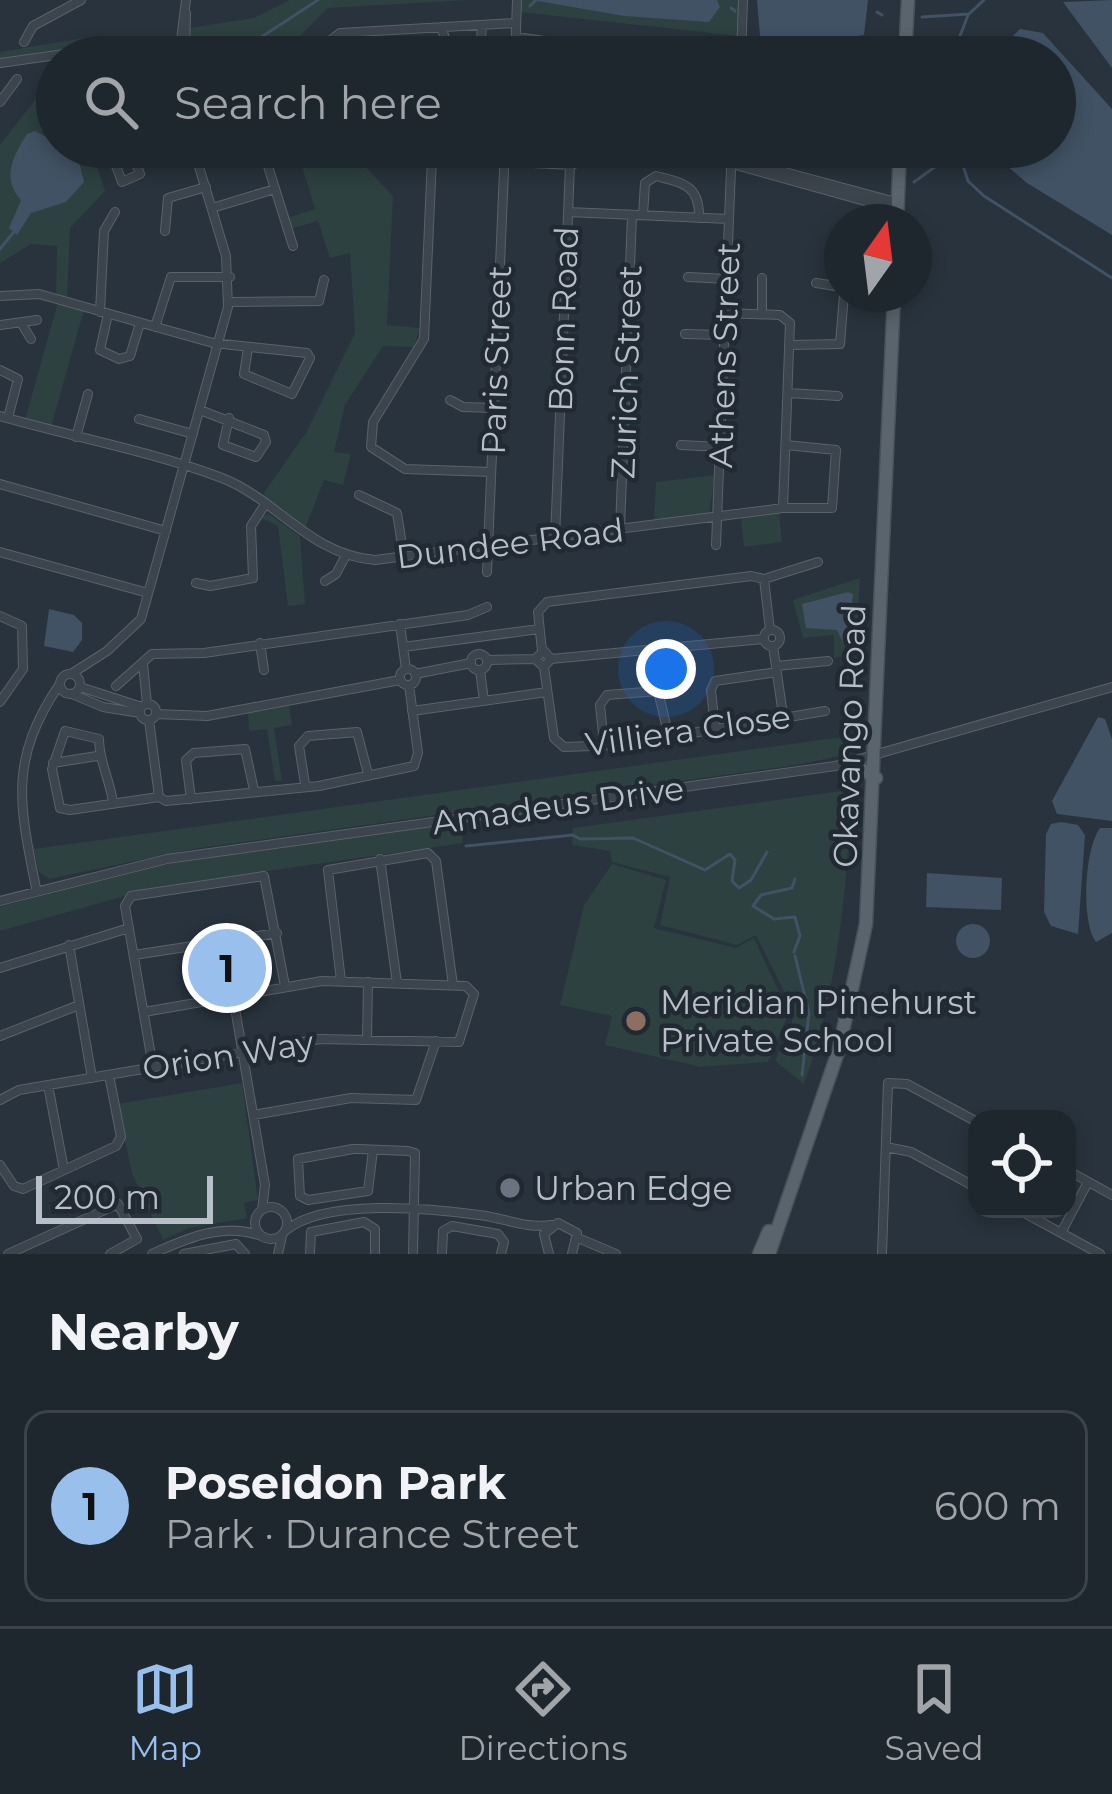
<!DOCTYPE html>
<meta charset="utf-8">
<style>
:root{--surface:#1e262e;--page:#2b323a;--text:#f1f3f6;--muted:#a1a5aa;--line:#3c434a;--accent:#99c0ec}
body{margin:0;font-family:Montserrat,sans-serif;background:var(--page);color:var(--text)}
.controls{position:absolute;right:36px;bottom:36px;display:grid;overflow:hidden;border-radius:24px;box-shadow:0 6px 18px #0003}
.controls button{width:108px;height:108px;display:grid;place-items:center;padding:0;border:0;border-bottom:3px solid var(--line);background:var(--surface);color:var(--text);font:60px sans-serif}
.compass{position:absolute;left:824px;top:204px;width:108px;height:108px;border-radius:50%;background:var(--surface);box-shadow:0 6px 18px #0003;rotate:14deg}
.scale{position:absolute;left:36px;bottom:30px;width:177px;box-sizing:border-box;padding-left:12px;border:6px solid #b8bfc8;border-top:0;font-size:33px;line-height:42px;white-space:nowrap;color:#b8bfc8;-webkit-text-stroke:9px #212932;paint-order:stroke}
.you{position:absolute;left:666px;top:669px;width:42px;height:42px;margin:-30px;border:9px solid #fff;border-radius:50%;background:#1a73e8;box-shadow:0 0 0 18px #1a73e833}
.badge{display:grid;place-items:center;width:78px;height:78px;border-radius:50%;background:var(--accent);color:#111;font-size:39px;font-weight:700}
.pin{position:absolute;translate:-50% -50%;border:6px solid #fff;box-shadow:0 3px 12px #0006}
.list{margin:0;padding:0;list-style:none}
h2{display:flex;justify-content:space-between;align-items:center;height:156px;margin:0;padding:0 48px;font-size:51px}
h2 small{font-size:39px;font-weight:400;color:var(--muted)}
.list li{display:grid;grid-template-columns:78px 1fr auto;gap:36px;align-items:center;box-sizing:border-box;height:192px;margin:0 24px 24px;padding:0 24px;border:3px solid var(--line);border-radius:24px}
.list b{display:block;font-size:45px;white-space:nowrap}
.list p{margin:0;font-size:39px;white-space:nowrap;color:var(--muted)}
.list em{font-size:39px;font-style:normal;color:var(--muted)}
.icon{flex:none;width:66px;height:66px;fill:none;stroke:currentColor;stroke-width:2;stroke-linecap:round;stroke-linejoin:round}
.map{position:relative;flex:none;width:1112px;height:1254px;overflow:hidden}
.search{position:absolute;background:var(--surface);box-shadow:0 6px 18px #0003;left:36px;right:36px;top:36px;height:132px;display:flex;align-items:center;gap:30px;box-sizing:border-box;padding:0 42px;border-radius:66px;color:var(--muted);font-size:45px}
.sheet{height:372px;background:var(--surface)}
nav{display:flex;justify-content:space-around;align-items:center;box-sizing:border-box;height:168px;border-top:3px solid var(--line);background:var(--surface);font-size:33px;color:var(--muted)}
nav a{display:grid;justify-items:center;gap:6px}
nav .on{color:var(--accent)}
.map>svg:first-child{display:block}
</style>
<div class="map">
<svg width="1112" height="1254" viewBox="0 0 1112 1254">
<rect width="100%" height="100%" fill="#28333d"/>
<path fill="#2d4140" d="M290 0H468L328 8 295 41 294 57 190 50 189 28 254 18Z
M520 0H739L738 36 520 12Z
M89 37 176 43 165 51 89 46 0 60V52Z
M57 72V147H91L105 191 70 228 67 300 56 297 57 246 31 244 0 263V145Z
M296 147H347L393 196 387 325 420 328 414 347 383 346 345 405 334 452 351 454 343 485 324 480 304 531 259 500 307 431 355 333 350 253 330 258 318 221 290 229 287 218 315 209Z
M58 302 84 310 51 427 25 420Z
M715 475 709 513 654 521 656 482Z
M779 512 782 542 744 547 741 517Z
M269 514 300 536 305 604 288 606 278 526 259 517Z
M860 578 856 653 834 658V635L803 638 793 600Z
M289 706 292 725 274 728 282 781H275L267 729 249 731 248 713Z
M871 733 865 750 803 764 193 849 49 879 39 872 34 849Z
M841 791 851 800C846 897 837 993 804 1084L775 1061 795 1014 756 935 737 945 660 925 670 877 612 862 610 851 572 845 573 828Z
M460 823 463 843 157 887 0 931V907L140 868Z
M612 864 666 880 654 928 736 948 754 938 789 1013 768 1062 701 1067 605 1045 612 1016 560 1005 584 905Z
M248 939 256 990 207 998 198 946Z
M242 1083 258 1200 244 1203 247 1218 189 1228 163 1240 132 1173 117 1104Z"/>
<path fill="#405264" d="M532 0H717L720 7 709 22 624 16Z
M757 0H868L864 35 828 41 760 36Z
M1112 0V68L1063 2Z
M1020 29 1043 33 1112 109V235L1027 183 985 147H1055V57H991Z
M35 131 77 154 84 182 66 202 31 213 17 235 9 228 21 200C1 179 13 156 27 134Z
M848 592 853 594 848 641 843 643 837 630 806 628 802 604Z
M49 609 74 615 82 623V640L73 652 44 646Z
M1098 717 1105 719 1112 739V821L1057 814 1052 801Z
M1061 822 1078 825 1085 835 1078 934 1051 926 1044 912 1046 834 1051 824Z
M1100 828H1112V933L1096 942C1081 923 1084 850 1100 828Z
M927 873 1002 878 1001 910 926 907Z
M956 941a17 17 0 1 1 34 0a17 17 0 1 1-34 0Z"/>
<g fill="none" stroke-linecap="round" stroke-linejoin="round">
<path stroke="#405264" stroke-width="3" d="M530 6 536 0
M731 8 735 11
M877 12 882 15
M922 17 969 14 984 0
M243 49 318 0
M952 57 968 15
M957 147 968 181 984 196 1112 278
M914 182 946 159 953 147
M0 249 13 233
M466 846 573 835 580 839 633 838 705 870 730 854 735 860 732 881 739 888 751 880 767 852
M794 952 800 936 795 917 774 919 753 906 761 895 792 888 795 879
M795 956 809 1013 802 1075"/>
<g stroke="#5a626b" stroke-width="10">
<path id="minor" d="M441 27 446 41 473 45 481 40 482 25
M516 37 566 44 572 57
M24 42 33 26 81 0
M179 56 186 0
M185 56 186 13
M323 57 326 44 340 33 516 23
M515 57 517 0
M622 57 631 48 707 57
M741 57 743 0
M0 63 100 49 195 57
M0 102 17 79
M109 147 122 182 140 174 130 147
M262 147 293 246
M388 147 399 156 432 158
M671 147 897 210
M692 147 896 202
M135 156 168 147
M543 163 544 147
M212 208 275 189
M568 212 729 219
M643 215 645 183 656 176C684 183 700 186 699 218
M165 231 168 198 206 187
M688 277 727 279
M816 283 842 287
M0 296 39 294 213 343 307 353 310 358 292 394 244 374 248 348
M230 302 319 301 324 280
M100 312 104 231 115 212
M725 313 780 315 790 323 783 508
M108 314 100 350 119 359 130 356 140 323
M762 314V278
M0 325 37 320
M23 326 31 339
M155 327 171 277H230
M685 334 724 335
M790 345 840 344 844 294
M0 370 18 379 8 418
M788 393 838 396
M450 400 463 407 494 408
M200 410 264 435 266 442 256 457 223 445 229 418
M0 416C73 437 151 451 222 478 278 500 310 555 375 560L783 508H832L836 450 786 445
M139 419 193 434
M76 437 88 394
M681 445 720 447
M491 472 405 469 371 447 373 422 424 339 432 158 572 165 585 158
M0 484 166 531
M359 495 397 513 404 558
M620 529 632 215
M555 538 570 165
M716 545 731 169 737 147
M0 552 148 593
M487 572 505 147
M764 579 770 630
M325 581 336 574 346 555
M196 583 210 586 253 578 251 526 264 506
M0 616 22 626 23 669 0 702
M400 624 406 669
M764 638a8 8 0 1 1 16 0a8 8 0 1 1-16 0Z
M260 643 264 670
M773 646 783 715
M403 647 539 629
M542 651 538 612 547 602 751 576 764 579 818 562
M471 662a8 8 0 1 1 16 0a8 8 0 1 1-16 0Z
M551 659 763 639
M487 660 535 659 544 667 551 659 544 651 535 659
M143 664 147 704
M776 666 828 661
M544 667 554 738 564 747 620 745 825 711
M400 677a8 8 0 1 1 16 0a8 8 0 1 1-16 0Z
M480 670 484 701
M60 684a10 10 0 1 1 20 0a10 10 0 1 1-20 0Z
M71 674 107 651 141 619 228 307 226 256 193 147
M415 674 471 663
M116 686 152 654 204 653 468 615 487 607
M80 687 142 707
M72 694 103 707 140 713
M140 712a8 8 0 1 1 16 0a8 8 0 1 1-16 0Z
M412 711 547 692
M156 714 207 716 400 680
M149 720 159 797 166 801 319 786 414 766 418 753 409 685
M715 727 711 690 715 681 777 672
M604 743 600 705 607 695 658 691 668 733
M53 763 97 756
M305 784 299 746 308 736 357 732 368 774
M191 799 186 760 194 753 245 749 254 790
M113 803C110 779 99 762 99 739L65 731 52 769 60 808 70 810 159 797
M380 859 397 983
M36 888C19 803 9 760 59 685
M0 901 167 859 835 766 1112 687
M69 945 92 1078
M134 955 277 933
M0 968 129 928
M341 981 328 870 428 853 436 861 453 985
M233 996 265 1185 262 1210
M0 1036 79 1005
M367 1039 368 982
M153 1067 125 906 131 896 264 876 285 986
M48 1085 64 1170
M0 1100 19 1090 320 1039 459 1042 474 994 466 986 322 981 144 1012
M253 1115 351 1098 416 1100 436 1041
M886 1147 911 1152 977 1188
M373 1150 368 1191 308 1200 300 1196 298 1159 353 1149H359L408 1151 415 1153 413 1254
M0 1165 14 1186 23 1189 116 1146 121 1137 109 1075
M1067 1170 1112 1195
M255 1223a16 16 0 1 1 32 0a16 16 0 1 1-32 0Z
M1017 1209 1100 1254
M285 1231C324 1198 429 1208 479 1215 506 1218 524 1229 552 1225
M1061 1233 1088 1182
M578 1238 616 1254
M8 1254 118 1204 137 1239 110 1254
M152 1254C187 1238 225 1221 264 1237
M184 1254 236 1244 245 1254
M278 1254 282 1236
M310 1254 311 1232 364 1222 375 1229V1254
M442 1254 443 1231 452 1226 498 1234 504 1242 501 1254
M549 1254 544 1234 558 1223 577 1233 572 1254
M882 1254 888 1083 907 1084 977 1122"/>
</g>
<g stroke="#485059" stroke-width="15">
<path id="major" d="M905 57 908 0
M897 222 900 147
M850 762 876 778
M759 1254 769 1231
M769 1254 839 1049 866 924 894 294"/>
</g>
<use href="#minor" stroke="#3c444d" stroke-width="8"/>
<use href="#major" stroke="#5a646d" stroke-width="12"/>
</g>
<circle fill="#8d6e63" stroke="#212932" stroke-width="4.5" cx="636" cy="1021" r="12"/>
<circle fill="#6b7280" stroke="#212932" stroke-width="4.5" cx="510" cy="1188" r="12"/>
<g text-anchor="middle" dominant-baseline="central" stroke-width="9" stroke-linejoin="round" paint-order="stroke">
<g font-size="33" fill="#b8bfc8" stroke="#212932">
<text transform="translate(563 319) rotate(-88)">Bonn Road</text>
<text transform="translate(724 355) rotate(-88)">Athens Street</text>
<text transform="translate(496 360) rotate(-88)">Paris Street</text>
<text transform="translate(626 372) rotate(-88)">Zurich Street</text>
<text transform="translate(510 543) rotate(-7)">Dundee Road</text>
<text transform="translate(688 730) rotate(-8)">Villiera Close</text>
<text transform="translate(849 736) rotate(-88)">Okavango Road</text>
<text transform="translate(558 805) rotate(-8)">Amadeus Drive</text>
<text transform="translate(228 1055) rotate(-9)">Orion Way</text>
</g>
<g font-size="33" fill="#b8bfc8" stroke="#212932" text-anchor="start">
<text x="660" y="1002">Meridian Pinehurst<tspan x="660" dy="38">Private School</tspan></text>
<text x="534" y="1188">Urban Edge</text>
</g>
</g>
</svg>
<div class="controls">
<button><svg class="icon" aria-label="locate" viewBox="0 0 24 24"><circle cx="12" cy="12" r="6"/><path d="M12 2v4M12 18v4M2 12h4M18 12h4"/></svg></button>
</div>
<svg class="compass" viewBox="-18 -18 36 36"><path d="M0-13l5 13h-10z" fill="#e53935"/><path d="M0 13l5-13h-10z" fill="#a1a5aa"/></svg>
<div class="scale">200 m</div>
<div class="you"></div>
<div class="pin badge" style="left:227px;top:968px">1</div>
<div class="search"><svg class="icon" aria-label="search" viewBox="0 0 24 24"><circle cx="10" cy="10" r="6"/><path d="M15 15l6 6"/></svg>Search here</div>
</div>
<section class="sheet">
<h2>Nearby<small></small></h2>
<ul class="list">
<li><span class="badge">1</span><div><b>Poseidon Park</b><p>Park · Durance Street</p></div><em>600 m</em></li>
</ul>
</section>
<nav>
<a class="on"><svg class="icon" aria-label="map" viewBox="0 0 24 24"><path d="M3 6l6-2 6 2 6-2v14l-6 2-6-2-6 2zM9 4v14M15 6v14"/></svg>Map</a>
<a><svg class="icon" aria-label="directions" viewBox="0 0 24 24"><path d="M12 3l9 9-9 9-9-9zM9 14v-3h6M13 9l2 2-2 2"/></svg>Directions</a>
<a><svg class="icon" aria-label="saved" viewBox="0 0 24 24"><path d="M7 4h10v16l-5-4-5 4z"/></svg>Saved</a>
</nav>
